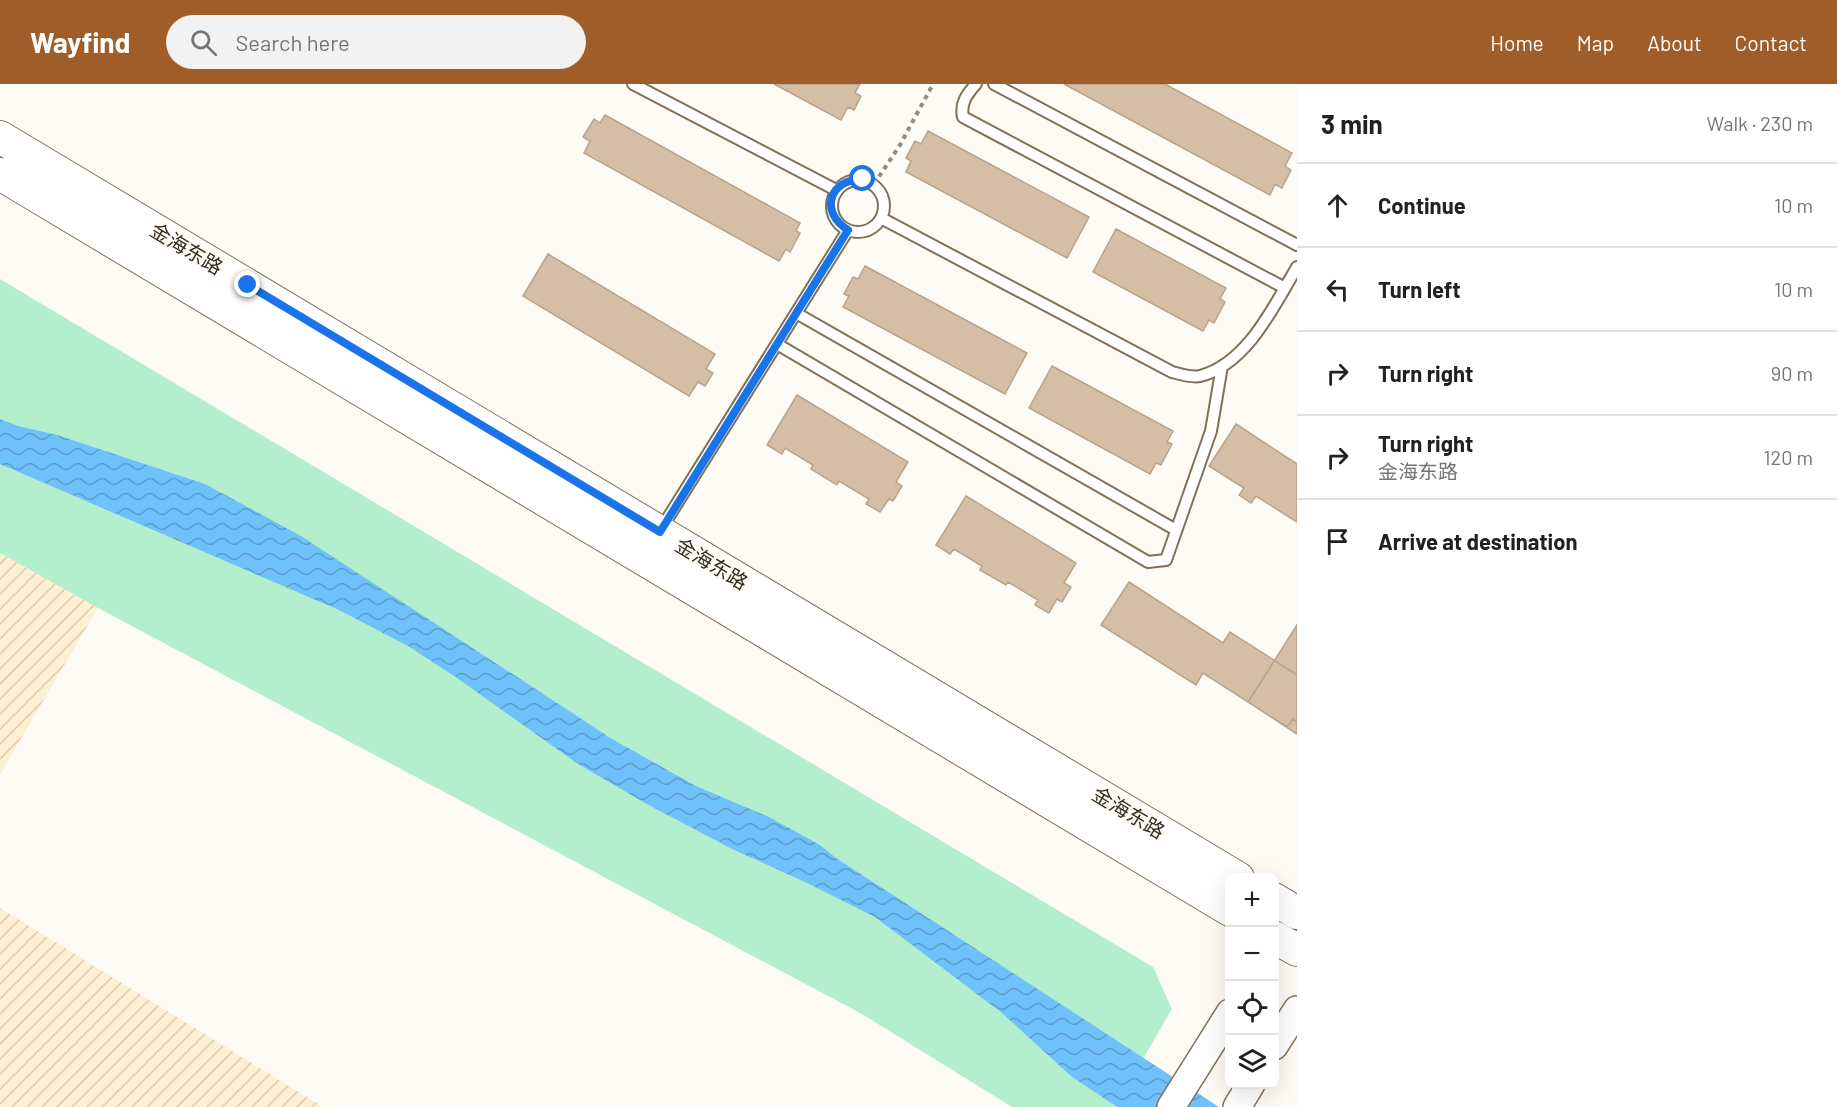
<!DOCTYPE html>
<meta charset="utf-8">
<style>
:root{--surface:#fff;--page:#f2f2f2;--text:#202124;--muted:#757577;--line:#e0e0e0;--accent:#9f5e29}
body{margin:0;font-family:Barlow,"Noto Sans SC",sans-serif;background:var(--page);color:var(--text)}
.controls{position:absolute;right:18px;bottom:18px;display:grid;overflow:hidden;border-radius:12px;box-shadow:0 6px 24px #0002}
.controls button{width:54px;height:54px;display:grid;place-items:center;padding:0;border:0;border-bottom:2px solid var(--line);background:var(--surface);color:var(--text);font:30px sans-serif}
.stop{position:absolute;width:18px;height:18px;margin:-14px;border:4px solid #1a73e8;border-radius:50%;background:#fff}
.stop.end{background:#1a73e8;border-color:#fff;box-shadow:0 2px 6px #0008}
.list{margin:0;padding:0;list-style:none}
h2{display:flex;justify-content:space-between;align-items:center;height:78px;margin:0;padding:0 24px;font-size:26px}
h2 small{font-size:20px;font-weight:400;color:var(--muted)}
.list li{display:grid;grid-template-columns:39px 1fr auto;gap:18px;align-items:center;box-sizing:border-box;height:84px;padding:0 24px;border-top:2px solid var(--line)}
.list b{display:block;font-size:22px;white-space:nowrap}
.list p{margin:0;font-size:20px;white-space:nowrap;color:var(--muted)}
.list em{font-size:20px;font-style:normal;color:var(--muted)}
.icon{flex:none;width:33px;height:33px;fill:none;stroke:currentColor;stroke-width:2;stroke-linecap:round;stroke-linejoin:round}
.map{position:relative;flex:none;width:1297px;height:1023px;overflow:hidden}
header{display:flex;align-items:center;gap:36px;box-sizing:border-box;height:84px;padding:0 30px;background:var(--accent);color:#fff}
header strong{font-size:28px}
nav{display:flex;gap:33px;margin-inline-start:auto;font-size:21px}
.search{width:420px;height:54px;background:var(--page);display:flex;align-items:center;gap:15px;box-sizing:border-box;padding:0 21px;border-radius:33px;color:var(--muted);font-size:22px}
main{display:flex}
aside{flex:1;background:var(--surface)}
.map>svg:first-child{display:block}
</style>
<header>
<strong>Wayfind</strong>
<div class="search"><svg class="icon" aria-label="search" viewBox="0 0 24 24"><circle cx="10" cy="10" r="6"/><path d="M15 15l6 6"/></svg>Search here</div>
<nav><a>Home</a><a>Map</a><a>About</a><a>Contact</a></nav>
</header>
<main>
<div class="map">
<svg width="1297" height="1023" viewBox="0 0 1297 1023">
<defs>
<pattern id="industrial-furrows" width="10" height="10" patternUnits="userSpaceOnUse" patternTransform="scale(1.5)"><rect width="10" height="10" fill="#feeed2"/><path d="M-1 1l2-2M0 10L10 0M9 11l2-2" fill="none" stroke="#daccb4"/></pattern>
<pattern id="water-waves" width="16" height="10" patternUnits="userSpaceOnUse" patternTransform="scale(1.5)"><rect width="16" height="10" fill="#6fc1fb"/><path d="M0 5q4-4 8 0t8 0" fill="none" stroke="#5c9dcb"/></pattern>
</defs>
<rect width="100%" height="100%" fill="#fefbf5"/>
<path fill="url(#industrial-furrows)" d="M0 469 98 524 0 690Z
M0 824 323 1023H0Z"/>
<path fill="#b4efcd" d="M0 195 1153 883 1172 925 1115 1023H1012L862 930 98 524 0 469Z"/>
<path fill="url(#water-waves)" d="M0 335 18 342 57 351 205 400 301 452 612 655 696 702 769 733 820 761 836 774 1219 1023H1117L1071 992 1002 929 875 833 805 798 732 765 645 719 578 680 457 594 408 562 339 526 0 380Z"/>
<path fill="#d4bea6" stroke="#b8a38c" stroke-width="1.5" d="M774 0H860L855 9 861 12 854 26 848 23 841 36Z
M1064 0H1165L1292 69 1285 82 1291 86 1282 104 1275 100 1270 111Z
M605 31 800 139 796 147 800 149 790 168 786 165 779 177 584 69 590 57 583 53 594 35 600 39Z
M928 47 1089 133 1067 174 906 88 911 77 906 74 915 57 921 60Z
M1116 145 1226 204 1220 215 1225 218 1214 239 1209 236 1203 247 1093 188Z
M548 170 715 270 706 285 713 289 705 302 698 298 689 312 523 212Z
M865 182 1027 269 1005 310 843 223 849 212 844 210 853 193 858 195Z
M1052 282 1173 347 1167 358 1172 360 1161 381 1156 379 1150 390 1029 324Z
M797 311 908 378 896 398 902 402 893 417 889 415 880 428 866 420 869 415 839 397 837 401 811 385 813 381 785 364 782 370 767 361Z
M1236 340 1297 380V438L1256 412 1251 419 1239 411 1244 404 1209 382Z
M966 412 1076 479 1064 499 1071 503 1062 518 1057 515 1049 529 1035 521 1038 516 1008 498 1006 501 980 486 982 482 954 465 950 470 936 461Z
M1129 498 1223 559 1230 548 1297 591V638L1293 635 1287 643 1203 589 1196 601 1101 541Z
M1297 541V650L1248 618Z"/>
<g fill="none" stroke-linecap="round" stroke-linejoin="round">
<g stroke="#807259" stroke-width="14">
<path id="service" d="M633 0 836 106
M976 0C967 10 960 19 963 33L1285 204
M994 0 1297 161
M832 122a26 26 0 1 1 52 0a26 26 0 1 1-52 0Z
M881 134 1172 288C1180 290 1192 294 1200 292 1247 280 1274 222 1297 183
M796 229 1176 446
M777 260 1148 478 1166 476 1211 347 1222 282
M661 445 848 146"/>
</g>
<g stroke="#807259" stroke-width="30">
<path id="tertiary" d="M1274 962 1297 926
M1171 1023 1230 929
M1237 1023 1251 1000"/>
</g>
<g stroke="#807259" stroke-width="34">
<path id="secondary" d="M0 53 1238 794
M0 90 1230 826
M1274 815 1297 829
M1274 853 1297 866"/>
</g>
<path stroke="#918d85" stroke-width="4" stroke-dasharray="4.5 4.5" stroke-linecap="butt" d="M874 100 900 61 933 0"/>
<use href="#service" stroke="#fff" stroke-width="10"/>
<use href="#tertiary" stroke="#fff" stroke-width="27"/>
<use href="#secondary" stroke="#fff" stroke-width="32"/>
</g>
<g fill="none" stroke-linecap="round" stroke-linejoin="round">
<path stroke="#1a73e8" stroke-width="8" d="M248 201 660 448 848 146C819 128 829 95 863 95"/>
</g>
<g text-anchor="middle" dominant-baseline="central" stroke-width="4.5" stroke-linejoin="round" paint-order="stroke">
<g font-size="20" fill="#322c22" stroke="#fefbf5">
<text transform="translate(187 164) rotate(31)">金海东路</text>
<text transform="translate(712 479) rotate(31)">金海东路</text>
<text transform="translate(1129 728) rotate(31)">金海东路</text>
</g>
</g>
</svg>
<div class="controls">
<button>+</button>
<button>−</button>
<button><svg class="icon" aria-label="locate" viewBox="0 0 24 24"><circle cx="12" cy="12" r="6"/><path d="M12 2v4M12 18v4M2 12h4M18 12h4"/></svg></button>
<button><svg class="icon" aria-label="layers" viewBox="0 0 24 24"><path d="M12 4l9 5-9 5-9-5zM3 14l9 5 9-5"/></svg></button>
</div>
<div class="stop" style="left:863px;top:95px"></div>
<div class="stop end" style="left:248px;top:201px"></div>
</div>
<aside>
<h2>3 min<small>Walk · 230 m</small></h2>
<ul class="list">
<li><svg class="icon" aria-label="ahead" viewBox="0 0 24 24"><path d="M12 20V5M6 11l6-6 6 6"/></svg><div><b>Continue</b></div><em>10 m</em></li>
<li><svg class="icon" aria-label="left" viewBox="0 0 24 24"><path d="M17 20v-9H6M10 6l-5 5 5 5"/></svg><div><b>Turn left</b></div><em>10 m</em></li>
<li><svg class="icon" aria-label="right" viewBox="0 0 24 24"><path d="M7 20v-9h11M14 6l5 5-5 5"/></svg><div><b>Turn right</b></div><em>90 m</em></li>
<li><svg class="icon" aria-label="right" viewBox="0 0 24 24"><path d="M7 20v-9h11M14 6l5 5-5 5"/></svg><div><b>Turn right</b><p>金海东路</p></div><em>120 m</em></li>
<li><svg class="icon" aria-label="arrive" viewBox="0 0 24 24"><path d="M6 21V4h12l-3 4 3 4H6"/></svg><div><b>Arrive at destination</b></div></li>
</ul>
</aside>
</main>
